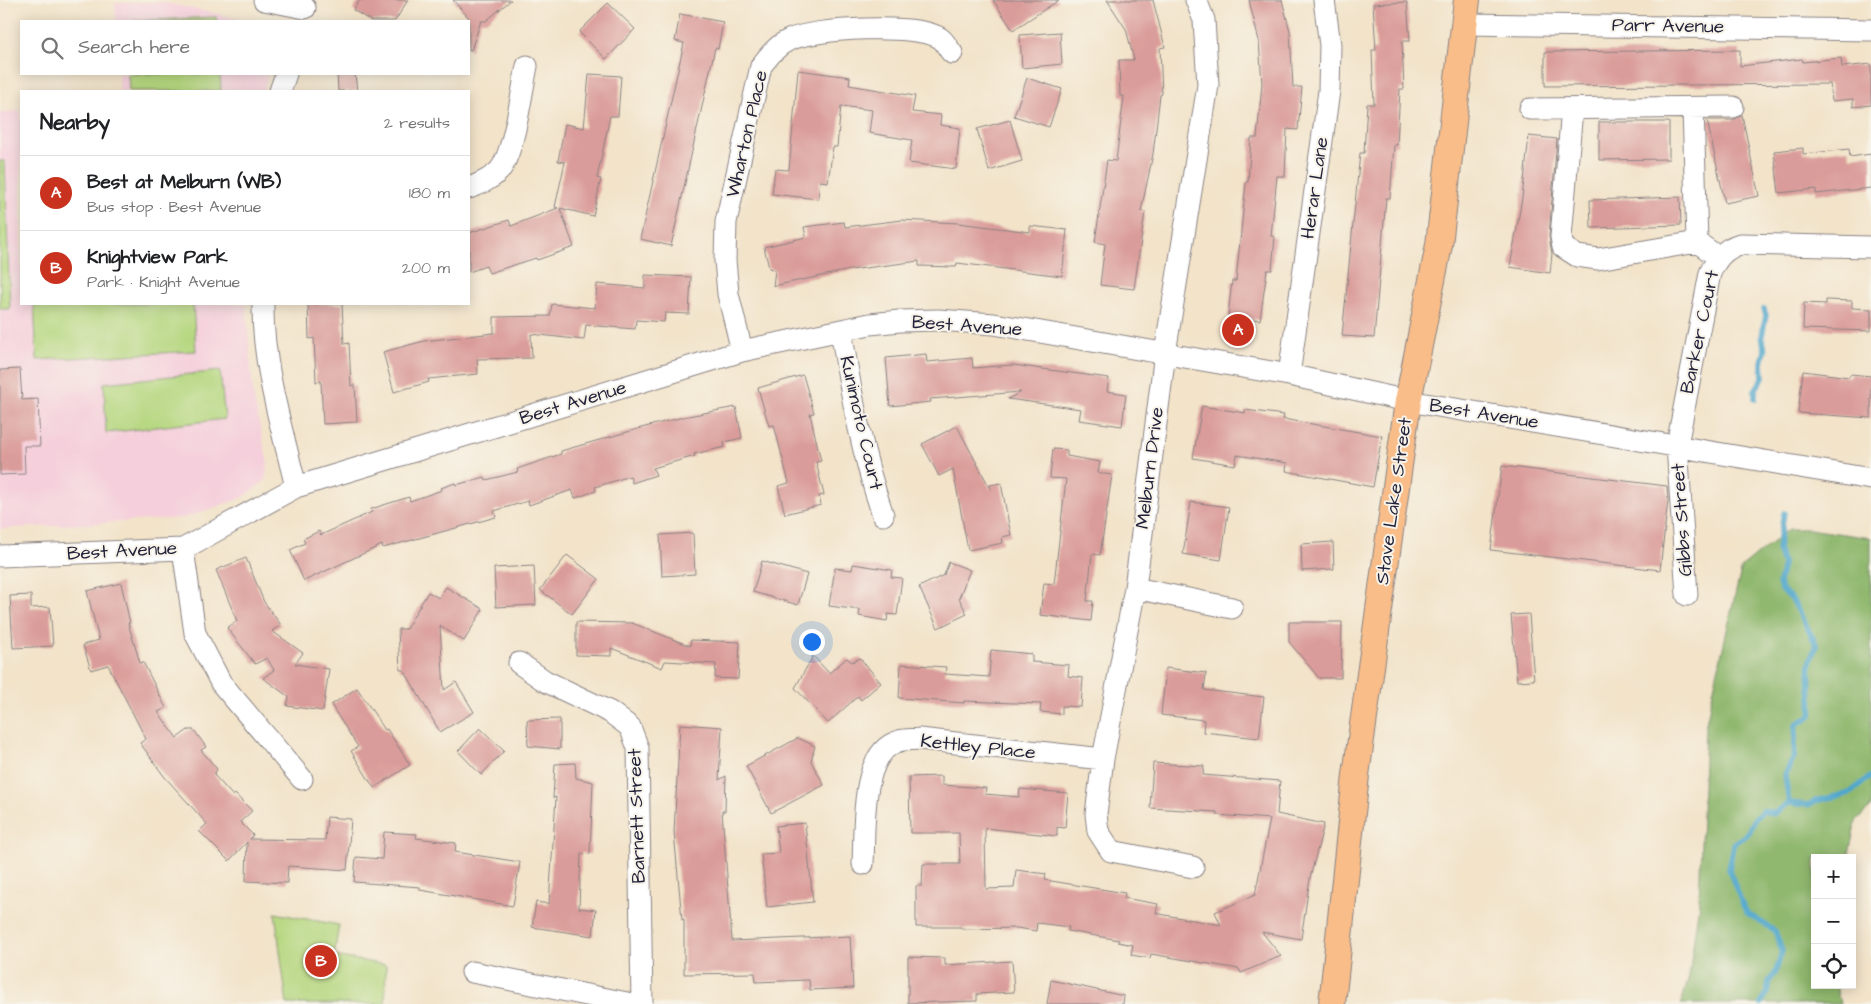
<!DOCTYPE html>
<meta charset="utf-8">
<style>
:root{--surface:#fff;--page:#f2f2f2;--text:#202124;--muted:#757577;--line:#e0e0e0;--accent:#c8321e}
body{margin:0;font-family:"Architects Daughter",sans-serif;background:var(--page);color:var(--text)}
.controls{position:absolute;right:15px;bottom:15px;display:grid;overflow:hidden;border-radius:0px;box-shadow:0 2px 12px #0003}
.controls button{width:45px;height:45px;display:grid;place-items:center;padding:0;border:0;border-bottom:1px solid var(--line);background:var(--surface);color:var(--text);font:25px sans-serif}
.you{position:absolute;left:811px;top:641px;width:18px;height:18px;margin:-12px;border:4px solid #fff;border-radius:50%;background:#1a73e8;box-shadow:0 0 0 8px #1a73e833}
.badge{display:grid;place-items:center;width:32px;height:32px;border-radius:50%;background:var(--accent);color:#fff;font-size:16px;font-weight:700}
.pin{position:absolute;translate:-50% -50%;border:2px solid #fff;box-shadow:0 1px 5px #0006}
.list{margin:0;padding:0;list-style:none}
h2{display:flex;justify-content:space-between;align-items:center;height:65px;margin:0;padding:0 20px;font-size:21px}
h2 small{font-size:16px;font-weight:400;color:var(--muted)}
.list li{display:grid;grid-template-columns:32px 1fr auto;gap:15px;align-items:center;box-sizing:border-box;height:75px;padding:0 20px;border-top:1px solid var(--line)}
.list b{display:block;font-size:19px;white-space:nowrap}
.list p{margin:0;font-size:16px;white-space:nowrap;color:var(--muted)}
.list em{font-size:16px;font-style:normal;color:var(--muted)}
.icon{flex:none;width:28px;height:28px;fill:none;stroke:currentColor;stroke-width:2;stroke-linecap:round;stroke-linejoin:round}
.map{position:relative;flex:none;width:1871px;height:1004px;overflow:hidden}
.search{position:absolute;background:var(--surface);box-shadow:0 2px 12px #0003;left:20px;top:20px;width:450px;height:55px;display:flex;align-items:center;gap:12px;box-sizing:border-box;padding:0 18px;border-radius:0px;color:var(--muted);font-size:19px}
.panel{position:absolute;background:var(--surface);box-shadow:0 2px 12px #0003;left:20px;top:90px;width:450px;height:215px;border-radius:0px}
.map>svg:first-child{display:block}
</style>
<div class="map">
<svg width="1871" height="1004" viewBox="0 0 1871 1004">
<rect width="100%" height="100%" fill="#f7f3e8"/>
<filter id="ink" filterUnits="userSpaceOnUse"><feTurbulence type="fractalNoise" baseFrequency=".02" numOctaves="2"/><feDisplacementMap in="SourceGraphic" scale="10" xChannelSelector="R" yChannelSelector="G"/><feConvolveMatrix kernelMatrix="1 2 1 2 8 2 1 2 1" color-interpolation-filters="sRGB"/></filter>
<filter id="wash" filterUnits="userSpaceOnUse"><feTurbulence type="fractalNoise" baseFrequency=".0096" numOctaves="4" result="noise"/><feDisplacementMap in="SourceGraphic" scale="20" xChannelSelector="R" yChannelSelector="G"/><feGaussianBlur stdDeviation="1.12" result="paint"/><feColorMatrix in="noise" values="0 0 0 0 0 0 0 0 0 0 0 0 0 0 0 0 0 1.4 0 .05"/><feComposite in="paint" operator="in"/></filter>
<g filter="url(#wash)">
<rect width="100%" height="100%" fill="#f2e3c9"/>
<path fill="#f5cfdb" d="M160 2 218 14 244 21H116L115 3Z
M118 74H268L264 91H119Z
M21 111V304H246L253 395 268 464 265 481 242 498 184 518 0 529V112Z"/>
<path fill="#b5d77f" stroke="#6c7c5d" d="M216 17 217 21H133Z
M128 74H220L221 91H129Z
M0 161H5L10 309H0Z
M34 304H193L196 351 37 360Z
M220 371 225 419 106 433 104 383Z
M275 913 339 925 334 956 386 965 385 1004H287Z"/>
<path fill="#90b86e" stroke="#596d54" d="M1789 529H1809L1871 538V807L1856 821 1848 858H1815V985H1836L1840 1004H1681L1689 977 1699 902 1705 727 1735 595 1742 567Z"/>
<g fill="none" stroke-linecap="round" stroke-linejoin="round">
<path stroke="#4ea6cb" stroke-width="5.5" d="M1755 399V390L1763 378 1762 362 1765 350 1762 336 1766 315 1764 309
M1789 803 1808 805 1815 801 1850 793 1871 776
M1761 1004 1767 993 1769 981 1775 974 1782 951 1775 931 1747 913 1742 903 1729 870 1733 845 1749 832 1755 818 1763 811 1773 814 1789 803 1785 775 1794 757 1796 724 1811 716C1814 692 1802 668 1817 646L1792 599 1781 590 1779 583 1783 564 1778 549 1784 513"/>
</g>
<g id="blocks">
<path fill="#da9c9a" d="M360 0H408L395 21H371L353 10Z
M453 0H511L486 21H481L471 50H469V18Z
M993 0H1059L1013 30Z
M1107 0H1153L1165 47 1160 48 1162 94 1160 95 1153 154 1141 211 1145 212 1134 289 1100 285 1105 244 1095 242 1107 160 1116 161 1124 96H1120L1119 60H1134L1126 29Z
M1249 0H1282L1290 31 1293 87H1302L1298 130 1287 129 1285 176H1277L1271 236 1275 237 1272 270H1267L1260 320 1228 316 1232 281H1236L1246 182H1248L1251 138H1257L1262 84 1259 41Z
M1407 2 1410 41H1402L1404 89H1400L1397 145H1394L1390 198H1386L1374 338 1342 336 1360 153H1364L1367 104H1374L1372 50H1376L1373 4Z
M608 3 635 29 606 59 579 32Z
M680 14 723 22 718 49 715 48 671 246 640 239 684 43 675 41Z
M1060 32 1062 64 1022 68 1020 35Z
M1740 50V66L1802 59 1803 62 1841 58 1842 67 1871 64V105L1853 107V99L1832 101 1830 84 1545 86V52Z
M798 70 850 77 849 85 915 96 912 112 941 115 940 125 960 128 956 169 909 163 912 140 869 133 872 110 841 106 837 147H833L828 182 820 181 818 199 772 194 775 169 789 170Z
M337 74H355L357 91H338Z
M589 74 621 76 618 116H610L597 178 601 179 593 216 560 208 574 247 537 260 536 258 489 273 486 266 469 272V233L509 220 511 226 558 208 555 207 565 162 558 161 565 124 584 128Z
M1027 78 1062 89 1049 127 1014 116Z
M1742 115 1759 196 1725 203 1707 120H1733Z
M1010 120 1022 161 989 171 977 129Z
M1599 122H1669V159L1599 160Z
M1529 136 1557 139 1549 236 1552 254 1550 273 1510 267 1522 198Z
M1803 148V154L1849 149 1850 157 1871 154V188L1816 194V189L1779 193 1774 151Z
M1680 197 1681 225 1591 228 1590 200Z
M902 220 958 223 1030 232V226L1067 230 1062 276 957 263 956 267 919 266V261L850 270 773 286 775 270 769 268 764 247 806 237 804 227 844 222 845 227Z
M645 275 691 277 689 314 665 313 664 322 636 320 635 329 586 325 584 340 531 334 532 358 477 359 478 374 428 379 429 382 394 392 383 352 424 341 494 333V317L550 316 552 304 595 308 597 284 645 288Z
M1826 300 1852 301V308L1871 309V331L1803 329 1804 303 1826 304Z
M308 304H342L344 344 349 343 351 386 355 385 357 422 323 424 321 381 316 382 314 338 309 339Z
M926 354 927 362 972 358 973 368 1013 365 1109 378 1107 391 1126 394 1122 426 1079 420 1081 409 1008 399 1021 392 930 399 931 402 890 406 886 358Z
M20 369 22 400 38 399 40 446H24L25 474 0 475V370Z
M1803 371 1849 377 1850 374 1871 376V418L1798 413Z
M803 375 814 413 810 414 821 461 816 462 824 495 819 496 821 505 785 514 778 486 789 483 774 425 769 426 758 388Z
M1202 406 1245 413V410L1284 415 1283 419 1382 436 1373 487 1286 471 1287 463 1237 455 1235 465 1193 458Z
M736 407 742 438 724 442 725 447 694 454 695 456 653 468 656 475 632 483 630 476 595 487 596 491 575 498 572 490 529 505 528 501 494 511 496 517 383 548 382 545 304 581 290 550 305 543 303 539 319 531 321 535 372 512 371 509 409 497 410 501 442 490 441 488 455 483 456 485 485 477 486 480 518 472 517 469 561 454V451L641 428 683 417Z
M957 426 991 490 990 485 1001 483 1011 535 1002 537 1003 543 968 550 953 469 939 476 922 444Z
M1053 449 1067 450V456L1100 462 1098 473 1112 475 1100 555 1092 554 1087 601H1093L1091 621 1040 615 1044 583 1054 584 1066 479 1050 478Z
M1502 466 1667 486 1668 500 1660 570 1491 550Z
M1191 502 1229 507 1221 560 1183 554Z
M693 533 695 574 662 576 660 535Z
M1333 542 1334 569 1302 571 1301 544Z
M567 555 599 579 572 614 540 590Z
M246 558 264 602 281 625 272 631 303 653 295 664 329 669 323 711 287 706 289 697 263 678 274 670 267 658 255 664 227 628 237 621 216 570Z
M762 561 807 574 798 605 753 592Z
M949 562 970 570 959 598 967 614 938 628 919 587 944 575Z
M853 564 892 570 891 577 902 578 897 615 888 614 887 621 859 616 860 610 829 606 835 568 852 570Z
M534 566 536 605 496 607 494 568Z
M121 583 130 623H128L140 663 143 662 166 708 158 712 177 738 188 730H194L206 747 201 750 217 769 214 775 233 796 235 794 252 811 240 822 253 835 250 839 325 840 327 817 351 819 347 870 288 866 287 883 246 881 247 842 229 861 199 831 207 824 164 776 140 743 146 739 108 665 91 670 83 645 99 640 87 591Z
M446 587 483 609 464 641 440 626 444 690 456 682 474 712 440 732 404 670H400L398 629H406L428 592 439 598Z
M31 595V608L50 607 53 646 13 648 10 596Z
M1529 614 1534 680 1517 681 1511 615Z
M576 622 632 623 690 646 691 640 740 642 738 679 715 678 716 664 665 661 662 668 611 648V656L576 655Z
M1289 622H1342L1341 678H1319L1289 642Z
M991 650 1032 654V662L1069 665 1068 676 1083 678 1081 707 1062 706V714L1040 712 1041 704 964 701V703L899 698 901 664 946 667 945 674 989 677Z
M813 656 829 673 847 658 852 662 860 658 881 683 861 700 858 696 828 723 795 688Z
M1166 668 1206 673 1204 690 1264 697 1259 738 1203 732 1204 720 1161 715Z
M357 688 385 730 387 729 410 765 374 788 351 751 358 747 331 705Z
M560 719V749L528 746 527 720Z
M680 724 722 727 719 780 726 776 725 811H722L732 941 850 936 853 988 810 990 809 980 756 982 755 973 684 974V919L682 920 674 832Z
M480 728 504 751 481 775 458 751Z
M798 738 815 746 811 761 824 785 771 813 746 766Z
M575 763 576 778 593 782 590 854 581 853 579 908 596 910 593 936 532 927 536 902 549 904 556 797 553 798 555 764Z
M1153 763 1204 766 1203 775 1280 781 1277 814 1324 824 1310 878 1301 939 1262 932 1281 956 1241 973 1239 969 1151 954 1150 958 1131 955 1133 945 1118 942 1119 940 1068 931 1069 927 1037 923 1036 931 1017 928 961 929V927H916V886H922L923 864H960L959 833H910L909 777 942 776V785L986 788 985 794 1019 797 1020 789 1068 793 1065 828 1057 827V836L985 828 986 889 1014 888 1016 870 1046 874 1045 880 1125 893 1124 898 1158 904 1156 913 1165 915 1221 925 1215 912 1255 895 1270 819 1217 815V812L1150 808Z
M805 823 813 902 767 907 761 854 779 853 776 826Z
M384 832 417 834 416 838 456 843 455 852 520 862 513 906 420 890V887L354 882 356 857 382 859Z
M908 957 945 958V965L1012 961 1014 992 977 994V1001L908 1003Z
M1051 980 1124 996 1123 1004H1047Z"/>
</g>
</g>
<g filter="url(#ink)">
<use href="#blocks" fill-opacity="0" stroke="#8a8282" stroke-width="1"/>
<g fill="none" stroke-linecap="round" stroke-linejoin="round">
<g stroke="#8a8282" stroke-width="23">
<path id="minor" d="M264 0 305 8
M1465 24 1871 30
M280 91 286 74
M1693 108 1697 242
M1530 109 1733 107
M1572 109 1561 237 1563 247 1577 256 1598 259 1697 242 1718 257
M469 188C480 184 490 180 499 171 514 154 522 90 527 66
M263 304C262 364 282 429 296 487
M841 330C851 393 862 455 883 515
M742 351 728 294 725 260 726 222 761 66C769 56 776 46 789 40 814 28 917 23 940 38 945 41 948 49 952 53
M1289 375 1329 91 1330 45 1324 0
M183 549 195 633 221 683 302 779
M0 556 183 549 296 487 742 351 870 324 900 321 938 320 994 324 1289 375 1408 401 1871 479
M1135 588 1232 608
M1687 595 1677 445 1710 273C1717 258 1724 249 1740 244L1871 247
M519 663 545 681 610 712 630 727 638 748 642 1004
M863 864C865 830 859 752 899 741 905 739 913 740 919 739L1103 759
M1193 867 1111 851 1098 831 1096 814 1103 759 1135 588 1165 353 1208 85 1204 20 1196 0
M472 972 632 1004"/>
</g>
<g stroke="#8a8282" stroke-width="28">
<path id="major" d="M1332 1004 1356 775 1408 401 1439 245 1467 0"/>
</g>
<use href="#minor" stroke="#fff" stroke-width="21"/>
<use href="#major" stroke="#f8bd89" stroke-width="26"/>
</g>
</g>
<g text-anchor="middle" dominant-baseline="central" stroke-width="4" stroke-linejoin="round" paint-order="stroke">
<g font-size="19" fill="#22223b" stroke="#f7f3e8">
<text transform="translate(1668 26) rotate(1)">Parr Avenue</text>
<text transform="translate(747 134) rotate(-77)">Wharton Place</text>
<text transform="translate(1315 188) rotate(-82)">Herar Lane</text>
<text transform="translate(967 326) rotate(4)">Best Avenue</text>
<text transform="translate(1700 332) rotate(-78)">Barker Court</text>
<text transform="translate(573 403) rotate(-17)">Best Avenue</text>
<text transform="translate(1484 414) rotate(9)">Best Avenue</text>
<text transform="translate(861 423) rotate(77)">Kunimoto Court</text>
<text transform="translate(1150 468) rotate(-83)">Melburn Drive</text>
<text transform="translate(1394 501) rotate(-82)">Stave Lake Street</text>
<text transform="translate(1682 520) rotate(-94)">Gibbs Street</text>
<text transform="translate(122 551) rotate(-3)">Best Avenue</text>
<text transform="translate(978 747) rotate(6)">Kettley Place</text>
<text transform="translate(637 816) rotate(-92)">Barnett Street</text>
</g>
</g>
</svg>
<div class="controls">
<button>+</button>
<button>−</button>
<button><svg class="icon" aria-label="locate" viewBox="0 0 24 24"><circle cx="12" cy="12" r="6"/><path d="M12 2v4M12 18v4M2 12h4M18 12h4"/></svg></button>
</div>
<div class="you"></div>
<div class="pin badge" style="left:1238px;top:330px">A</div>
<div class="pin badge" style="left:321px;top:961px">B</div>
<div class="search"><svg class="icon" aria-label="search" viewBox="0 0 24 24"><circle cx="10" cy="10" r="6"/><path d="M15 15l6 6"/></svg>Search here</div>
<section class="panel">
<h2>Nearby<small>2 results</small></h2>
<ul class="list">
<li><span class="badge">A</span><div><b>Best at Melburn (WB)</b><p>Bus stop · Best Avenue</p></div><em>180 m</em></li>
<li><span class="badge">B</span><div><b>Knightview Park</b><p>Park · Knight Avenue</p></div><em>200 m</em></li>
</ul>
</section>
</div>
